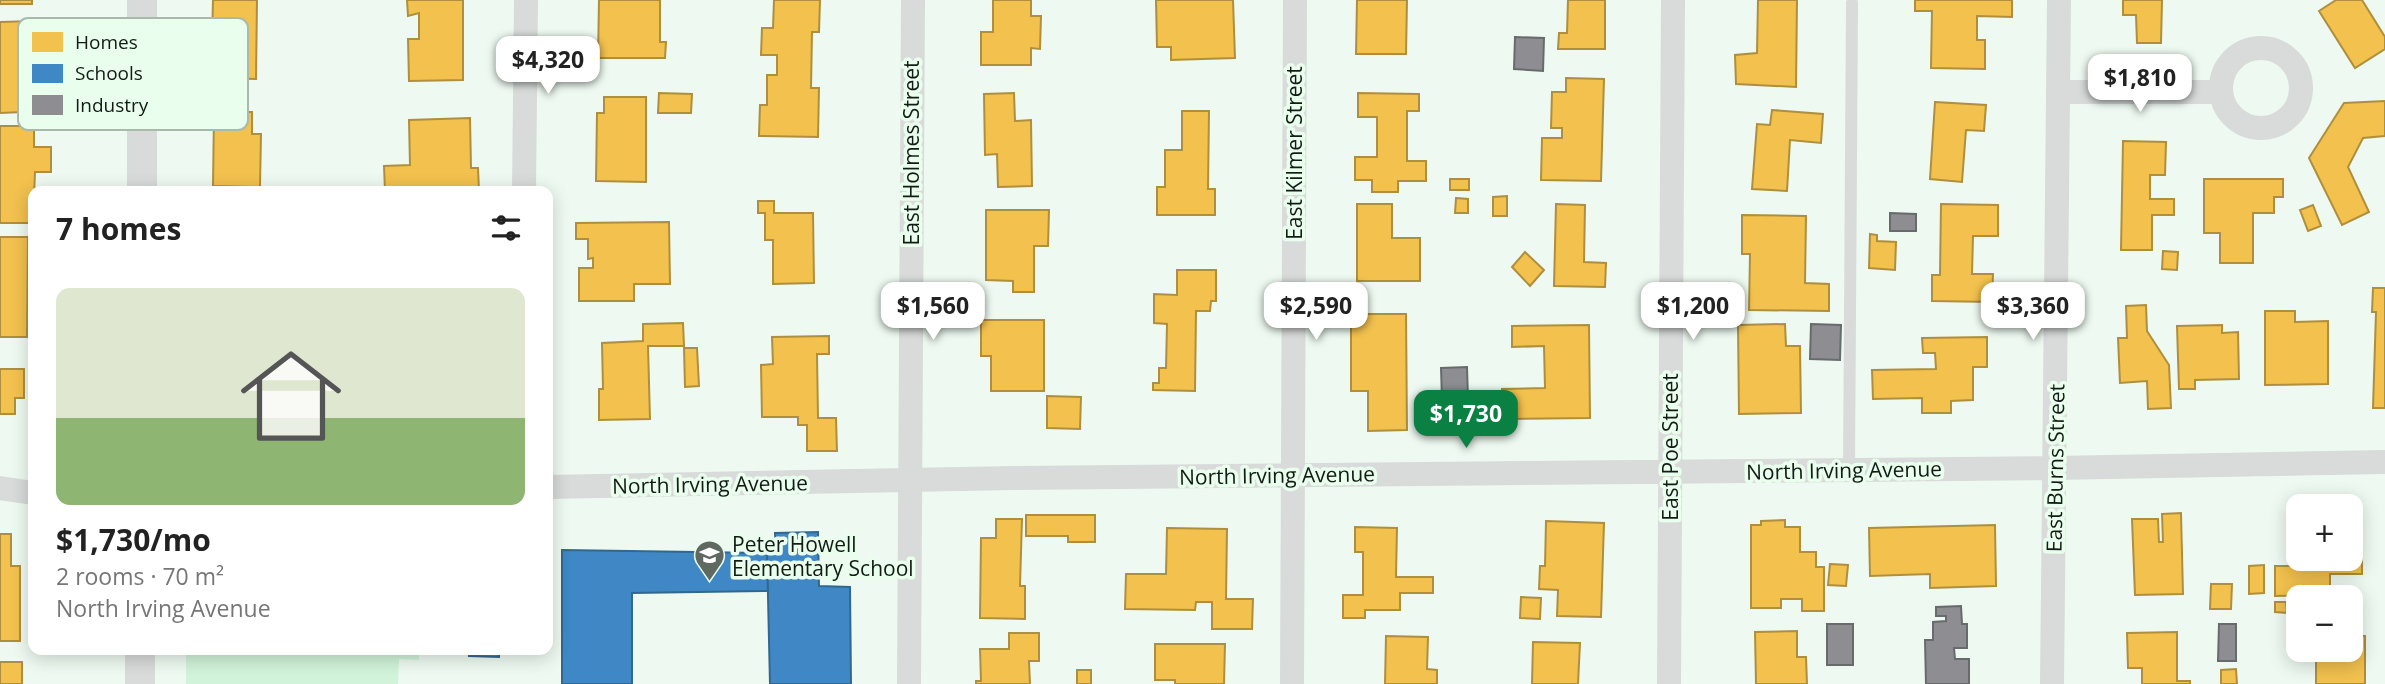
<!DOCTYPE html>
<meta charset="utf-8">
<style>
:root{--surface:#fff;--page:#f6f6f6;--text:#222;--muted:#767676;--accent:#0b8043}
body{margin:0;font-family:"Open Sans",sans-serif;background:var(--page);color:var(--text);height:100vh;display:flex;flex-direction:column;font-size:26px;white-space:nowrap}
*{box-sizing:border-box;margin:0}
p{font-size:23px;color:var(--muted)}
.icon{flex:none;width:38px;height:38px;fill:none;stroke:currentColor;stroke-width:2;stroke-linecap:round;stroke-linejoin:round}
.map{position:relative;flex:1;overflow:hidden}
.details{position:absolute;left:28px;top:186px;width:525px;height:469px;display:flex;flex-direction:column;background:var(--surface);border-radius:14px;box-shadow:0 4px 18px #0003}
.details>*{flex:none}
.controls{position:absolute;left:2286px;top:494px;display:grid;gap:14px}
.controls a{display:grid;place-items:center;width:77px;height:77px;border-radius:14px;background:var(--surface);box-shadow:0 4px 18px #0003;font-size:35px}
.price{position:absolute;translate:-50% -60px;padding:0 16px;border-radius:14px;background:#fff;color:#222;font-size:23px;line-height:46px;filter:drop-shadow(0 2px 4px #0008)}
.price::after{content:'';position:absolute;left:50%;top:42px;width:21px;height:16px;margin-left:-10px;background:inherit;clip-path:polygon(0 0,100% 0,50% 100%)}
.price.active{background:var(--accent);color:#fff}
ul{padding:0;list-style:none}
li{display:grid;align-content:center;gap:14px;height:371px;padding:0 28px}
li span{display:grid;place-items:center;height:217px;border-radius:14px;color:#555}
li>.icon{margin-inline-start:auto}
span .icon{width:126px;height:126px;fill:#fffc;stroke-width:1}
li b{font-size:30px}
h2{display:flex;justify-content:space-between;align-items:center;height:84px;padding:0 28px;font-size:30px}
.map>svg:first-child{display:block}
.green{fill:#d1f3d9}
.homes{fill:#f2c14e;stroke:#af8f3d;stroke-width:2}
.schools{fill:#3f88c5;stroke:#326790;stroke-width:2}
.industry{fill:#8d8d92;stroke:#686b6c;stroke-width:2}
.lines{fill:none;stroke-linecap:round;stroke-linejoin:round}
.service{stroke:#d8dbd9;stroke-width:12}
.minor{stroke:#d8dbd9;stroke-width:24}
.tertiary{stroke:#d8dbd9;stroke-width:30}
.labels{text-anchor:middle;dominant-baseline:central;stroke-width:7;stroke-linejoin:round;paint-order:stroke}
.street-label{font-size:21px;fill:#121b14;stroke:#eafeee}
.poi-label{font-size:21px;fill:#121b14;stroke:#eafeee;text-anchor:start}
.key{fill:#eafeee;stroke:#a9baad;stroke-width:2}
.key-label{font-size:19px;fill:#121b14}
</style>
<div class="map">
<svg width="2385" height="684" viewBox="0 0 2385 684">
<rect width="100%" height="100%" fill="#eefaf1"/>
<!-- green -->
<path class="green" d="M 186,649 L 419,649 L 419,660 L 399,659 L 398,684 L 186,684 Z"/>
<!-- homes -->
<path class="homes" d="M 0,0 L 32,0 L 32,4 L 0,4 Z
M 213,0 L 257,0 L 256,79 L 211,78 Z
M 407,0 L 463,0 L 463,80 L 409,81 L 408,39 L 419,39 L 419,13 L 408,16 Z
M 599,0 L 660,0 L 660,42 L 666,42 L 665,58 L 598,58 Z
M 774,0 L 820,0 L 819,32 L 812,32 L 811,88 L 819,88 L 818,137 L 759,136 L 760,105 L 767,105 L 767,75 L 777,75 L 777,55 L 761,55 L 762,28 L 773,28 Z
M 993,0 L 1031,0 L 1031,16 L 1041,16 L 1040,49 L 1031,48 L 1031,65 L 981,65 L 981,32 L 993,32 Z
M 1156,0 L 1233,0 L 1235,58 L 1171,60 L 1171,47 L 1157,47 Z
M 1357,0 L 1407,0 L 1406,54 L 1356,54 Z
M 1568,0 L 1605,0 L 1605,49 L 1558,49 L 1559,33 L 1567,33 Z
M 1758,0 L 1797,0 L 1796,87 L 1736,84 L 1735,55 L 1757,53 Z
M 1915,0 L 2012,0 L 2012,17 L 1977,16 L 1977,40 L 1985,40 L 1985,69 L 1931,68 L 1932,11 L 1915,11 Z
M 2123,0 L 2162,0 L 2161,43 L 2137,43 L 2136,15 L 2123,15 Z
M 2336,0 L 2362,0 L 2385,37 L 2385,49 L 2355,68 L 2319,11 Z
M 32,21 L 33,35 L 43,35 L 45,111 L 0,113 L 0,22 Z
M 1566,78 L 1604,79 L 1601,181 L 1541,180 L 1542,138 L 1562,138 L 1562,128 L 1551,128 L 1552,92 L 1566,92 Z
M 659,93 L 692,94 L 691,113 L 658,113 Z
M 1014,93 L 1015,121 L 1031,120 L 1032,186 L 998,187 L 997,154 L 985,155 L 984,94 Z
M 1358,93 L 1419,94 L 1419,111 L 1407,111 L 1407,161 L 1426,161 L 1426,181 L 1398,181 L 1398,192 L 1372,192 L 1372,180 L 1355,180 L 1355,157 L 1377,157 L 1377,117 L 1358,117 Z
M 604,97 L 646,97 L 646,182 L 596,181 L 597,113 L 604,113 Z
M 2385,101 L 2385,136 L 2363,138 L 2348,167 L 2369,212 L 2342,225 L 2309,158 L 2344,103 Z
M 1935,102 L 1986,105 L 1984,131 L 1966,130 L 1962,182 L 1930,179 Z
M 1772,110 L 1823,114 L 1821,143 L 1790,140 L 1787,191 L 1752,189 L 1757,124 L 1770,125 Z
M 1182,111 L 1209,111 L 1208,189 L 1215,189 L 1215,215 L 1157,215 L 1157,187 L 1165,187 L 1165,150 L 1182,150 Z
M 214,112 L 252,112 L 252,134 L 261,134 L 260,187 L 213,186 Z
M 470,118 L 471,168 L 478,168 L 479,191 L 385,191 L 384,166 L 410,165 L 409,120 Z
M 0,126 L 34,126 L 34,147 L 51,147 L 51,172 L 35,172 L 33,223 L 0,223 Z
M 2123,141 L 2166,142 L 2165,175 L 2150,175 L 2150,199 L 2174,199 L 2174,215 L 2152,215 L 2152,250 L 2121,250 Z
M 1450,179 L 1469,179 L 1469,190 L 1450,190 Z
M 2204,179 L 2283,179 L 2283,197 L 2274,197 L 2274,213 L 2253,213 L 2253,263 L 2220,263 L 2220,233 L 2204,233 Z
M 1507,196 L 1507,216 L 1493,216 L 1493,197 Z
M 1456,198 L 1468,199 L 1468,213 L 1455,213 Z
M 758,201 L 774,201 L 774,213 L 813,213 L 814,283 L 773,284 L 773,240 L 765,240 L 765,213 L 758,213 Z
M 1357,204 L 1392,204 L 1392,238 L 1420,238 L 1420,281 L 1357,281 Z
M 1556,204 L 1585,205 L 1584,262 L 1606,263 L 1605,287 L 1554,286 Z
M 1941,204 L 1998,205 L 1998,236 L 1973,236 L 1972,274 L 1993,274 L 1992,302 L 1932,301 L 1932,275 L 1940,275 Z
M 2313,205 L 2321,226 L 2308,231 L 2300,210 Z
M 986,210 L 1049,210 L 1048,246 L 1034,246 L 1034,292 L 1013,292 L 1013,281 L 986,280 Z
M 1742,215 L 1806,216 L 1805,283 L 1829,284 L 1829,311 L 1749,310 L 1750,254 L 1742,254 Z
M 669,222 L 670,284 L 634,284 L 634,301 L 579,301 L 579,268 L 593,268 L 593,258 L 588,259 L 588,239 L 576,239 L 576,223 Z
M 1870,234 L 1877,235 L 1877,241 L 1896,242 L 1895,270 L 1869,268 Z
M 0,237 L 28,237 L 27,337 L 0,337 Z
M 2163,251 L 2178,252 L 2177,270 L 2162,269 Z
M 1525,252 L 1544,270 L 1530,286 L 1512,267 Z
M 1177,270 L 1216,270 L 1216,301 L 1211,301 L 1210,311 L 1196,311 L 1195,391 L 1153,390 L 1153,383 L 1159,383 L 1159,368 L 1166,368 L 1167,324 L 1154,323 L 1154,294 L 1177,295 Z
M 2373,288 L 2385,288 L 2385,408 L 2373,408 L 2376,312 L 2372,312 Z
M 2146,305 L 2147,331 L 2169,365 L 2171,408 L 2148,409 L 2147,381 L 2120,383 L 2118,338 L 2127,338 L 2126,306 Z
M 2265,311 L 2295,311 L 2295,322 L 2328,321 L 2328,384 L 2265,385 Z
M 1351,314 L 1406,314 L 1407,430 L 1368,431 L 1368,391 L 1351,391 Z
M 981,320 L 1044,320 L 1044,391 L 991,391 L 991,356 L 981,356 Z
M 683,323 L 684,346 L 648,346 L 650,419 L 599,420 L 599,389 L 603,389 L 602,343 L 643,341 L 643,324 Z
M 1785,324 L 1786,346 L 1800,346 L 1801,413 L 1739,414 L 1738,325 Z
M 1589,325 L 1590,418 L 1503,419 L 1502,389 L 1545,388 L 1544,346 L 1512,347 L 1512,326 Z
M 2222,325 L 2222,333 L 2238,332 L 2239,379 L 2195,380 L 2195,389 L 2179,389 L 2177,326 Z
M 829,336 L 829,354 L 817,354 L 818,418 L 836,418 L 837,451 L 807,451 L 807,425 L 798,425 L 798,417 L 762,417 L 761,365 L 773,364 L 772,337 Z
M 1987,337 L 1987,367 L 1973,367 L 1973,400 L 1951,401 L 1951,413 L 1922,413 L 1922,398 L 1873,399 L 1872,370 L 1936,369 L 1935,353 L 1923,353 L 1922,338 Z
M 684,348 L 697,348 L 699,386 L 685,387 Z
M 0,369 L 24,369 L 24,398 L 15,398 L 15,414 L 0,414 Z
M 1047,396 L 1081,397 L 1080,429 L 1047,428 Z
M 2181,513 L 2183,594 L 2135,595 L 2132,519 L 2158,519 L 2159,542 L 2163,542 L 2162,514 Z
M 1026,515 L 1095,515 L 1095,542 L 1068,542 L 1068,536 L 1026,536 Z
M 996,519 L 1022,519 L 1020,586 L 1025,586 L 1025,619 L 980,618 L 981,538 L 996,538 Z
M 1785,520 L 1785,527 L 1800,527 L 1800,552 L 1816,552 L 1816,567 L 1824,567 L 1824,611 L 1802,611 L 1802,599 L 1781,599 L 1781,608 L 1751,608 L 1751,525 L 1761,525 L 1761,521 Z
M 2350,520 L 2362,520 L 2362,574 L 2330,574 L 2330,595 L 2275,596 L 2275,566 L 2306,566 L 2306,558 L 2350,558 Z
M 1546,521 L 1604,523 L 1601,617 L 1557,616 L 1558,590 L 1539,589 L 1540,566 L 1545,566 Z
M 1995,525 L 1996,586 L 1930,588 L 1930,574 L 1870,576 L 1869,528 Z
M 1355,527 L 1397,528 L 1396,577 L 1433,577 L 1433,593 L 1400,593 L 1400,610 L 1365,610 L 1365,618 L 1343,618 L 1343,595 L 1363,595 L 1363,552 L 1355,552 Z
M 1167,528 L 1227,529 L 1226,599 L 1253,599 L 1252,629 L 1212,629 L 1212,602 L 1196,602 L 1195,610 L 1125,609 L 1126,574 L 1166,574 Z
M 0,534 L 11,534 L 11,566 L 20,566 L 20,641 L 0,641 Z
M 1830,564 L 1848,565 L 1846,586 L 1828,585 Z
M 2264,565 L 2264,593 L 2249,594 L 2249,566 Z
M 2211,584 L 2232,584 L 2231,609 L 2210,609 Z
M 1521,597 L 1541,598 L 1540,619 L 1520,618 Z
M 2275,602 L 2286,602 L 2287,613 L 2275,612 Z
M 1797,631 L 1797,657 L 1806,657 L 1807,684 L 1756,684 L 1755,632 Z
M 2177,632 L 2177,681 L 2190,681 L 2190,684 L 2142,684 L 2142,668 L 2128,668 L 2127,633 Z
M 1009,633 L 1039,633 L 1039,661 L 1029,661 L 1030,684 L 976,684 L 976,681 L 981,681 L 980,649 L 1009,649 Z
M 1386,636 L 1428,637 L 1427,669 L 1437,670 L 1437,684 L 1385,684 Z
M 2350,636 L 2365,636 L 2365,684 L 2316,684 L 2316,651 L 2350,649 Z
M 1533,642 L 1580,643 L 1578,684 L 1532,684 Z
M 1155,644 L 1225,644 L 1224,684 L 1175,684 L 1175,680 L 1155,680 Z
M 0,662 L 22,662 L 22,684 L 0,684 Z
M 2236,669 L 2237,684 L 2221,684 L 2221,670 Z
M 1077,670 L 1091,670 L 1091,684 L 1077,684 Z"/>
<!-- schools -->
<path class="schools" d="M 818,532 L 819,586 L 850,587 L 851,684 L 770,684 L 767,553 L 776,553 L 775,533 Z
M 562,550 L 767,553 L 768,591 L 632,593 L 632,684 L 562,684 Z
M 470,649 L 499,649 L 499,657 L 469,656 Z"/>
<!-- industry -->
<path class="industry" d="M 1515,37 L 1544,38 L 1543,71 L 1514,69 Z
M 1890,213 L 1916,214 L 1916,231 L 1890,231 Z
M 1811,324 L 1841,325 L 1840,360 L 1810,359 Z
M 1467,367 L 1468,399 L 1442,400 L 1441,368 Z
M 1961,606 L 1962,624 L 1967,624 L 1967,648 L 1954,648 L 1955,659 L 1969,659 L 1969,684 L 1926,684 L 1925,640 L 1933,640 L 1933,622 L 1946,621 L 1946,616 L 1936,616 L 1936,607 Z
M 1827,624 L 1853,624 L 1853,665 L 1827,665 Z
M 2219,624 L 2236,624 L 2236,661 L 2218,661 Z"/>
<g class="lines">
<!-- service -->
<path class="service" d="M 1849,469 L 1852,3"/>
<!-- minor -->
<path class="minor" d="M2221 88a40 40 0 1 1 80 0a40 40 0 1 1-80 0Z
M 2059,92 L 2220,92
M 524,191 L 526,0
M 548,487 L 1013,478 L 2055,468 L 2385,462
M 0,488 L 33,493
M 909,684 L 913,0
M 1292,684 L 1295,0
M 1669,684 L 1673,0
M 2052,684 L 2059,0"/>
<!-- tertiary -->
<path class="tertiary" d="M 142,191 L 142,0
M 140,684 L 140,649"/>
</g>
<!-- icons -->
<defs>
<symbol id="school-pin" viewBox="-11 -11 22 30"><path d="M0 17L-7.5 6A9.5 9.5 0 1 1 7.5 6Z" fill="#5f6961" stroke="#eafeee"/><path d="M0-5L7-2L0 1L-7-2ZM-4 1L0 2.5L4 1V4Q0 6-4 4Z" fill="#fff"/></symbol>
</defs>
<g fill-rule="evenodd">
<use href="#school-pin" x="692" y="538" width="35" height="47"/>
</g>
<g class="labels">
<!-- street labels -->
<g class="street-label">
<text transform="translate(911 153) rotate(-90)">East Holmes Street</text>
<text transform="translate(1294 153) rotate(-90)">East Kilmer Street</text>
<text transform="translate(1670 447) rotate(-90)">East Poe Street</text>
<text transform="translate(2055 468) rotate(-89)">East Burns Street</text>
<text transform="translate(1844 470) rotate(-1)">North Irving Avenue</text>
<text transform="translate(1277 475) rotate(-1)">North Irving Avenue</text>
<text transform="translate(710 484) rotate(-1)">North Irving Avenue</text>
</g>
<!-- poi labels -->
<g class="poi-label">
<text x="732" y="544">Peter Howell<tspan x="732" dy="24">Elementary School</tspan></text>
</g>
</g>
<!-- legend -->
<rect x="18" y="18" width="230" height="112" rx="10" class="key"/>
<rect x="32" y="32" width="31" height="20" fill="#f2c14e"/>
<rect x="32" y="64" width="31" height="19" fill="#3f88c5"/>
<rect x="32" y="95" width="31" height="20" fill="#8d8d92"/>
<g class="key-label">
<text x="75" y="49">Homes</text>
<text x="75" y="80">Schools</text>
<text x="75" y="112">Industry</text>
</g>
</svg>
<div class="controls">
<a>+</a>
<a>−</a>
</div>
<b class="price" style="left:548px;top:96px">$4,320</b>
<b class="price" style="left:2140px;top:114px">$1,810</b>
<b class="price" style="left:933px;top:342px">$1,560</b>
<b class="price" style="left:1316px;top:342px">$2,590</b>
<b class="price" style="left:1693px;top:342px">$1,200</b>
<b class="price" style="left:2033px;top:342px">$3,360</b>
<b class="price active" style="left:1466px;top:450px">$1,730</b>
<section class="details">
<h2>7 homes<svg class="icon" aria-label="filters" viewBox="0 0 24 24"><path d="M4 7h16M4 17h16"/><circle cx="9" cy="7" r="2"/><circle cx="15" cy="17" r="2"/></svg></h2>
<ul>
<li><span style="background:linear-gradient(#dfe7d0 60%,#8fb573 0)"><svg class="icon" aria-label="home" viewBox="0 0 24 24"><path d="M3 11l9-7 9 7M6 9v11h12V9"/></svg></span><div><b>$1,730/mo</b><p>2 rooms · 70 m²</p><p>North Irving Avenue</p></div></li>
</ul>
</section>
</div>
